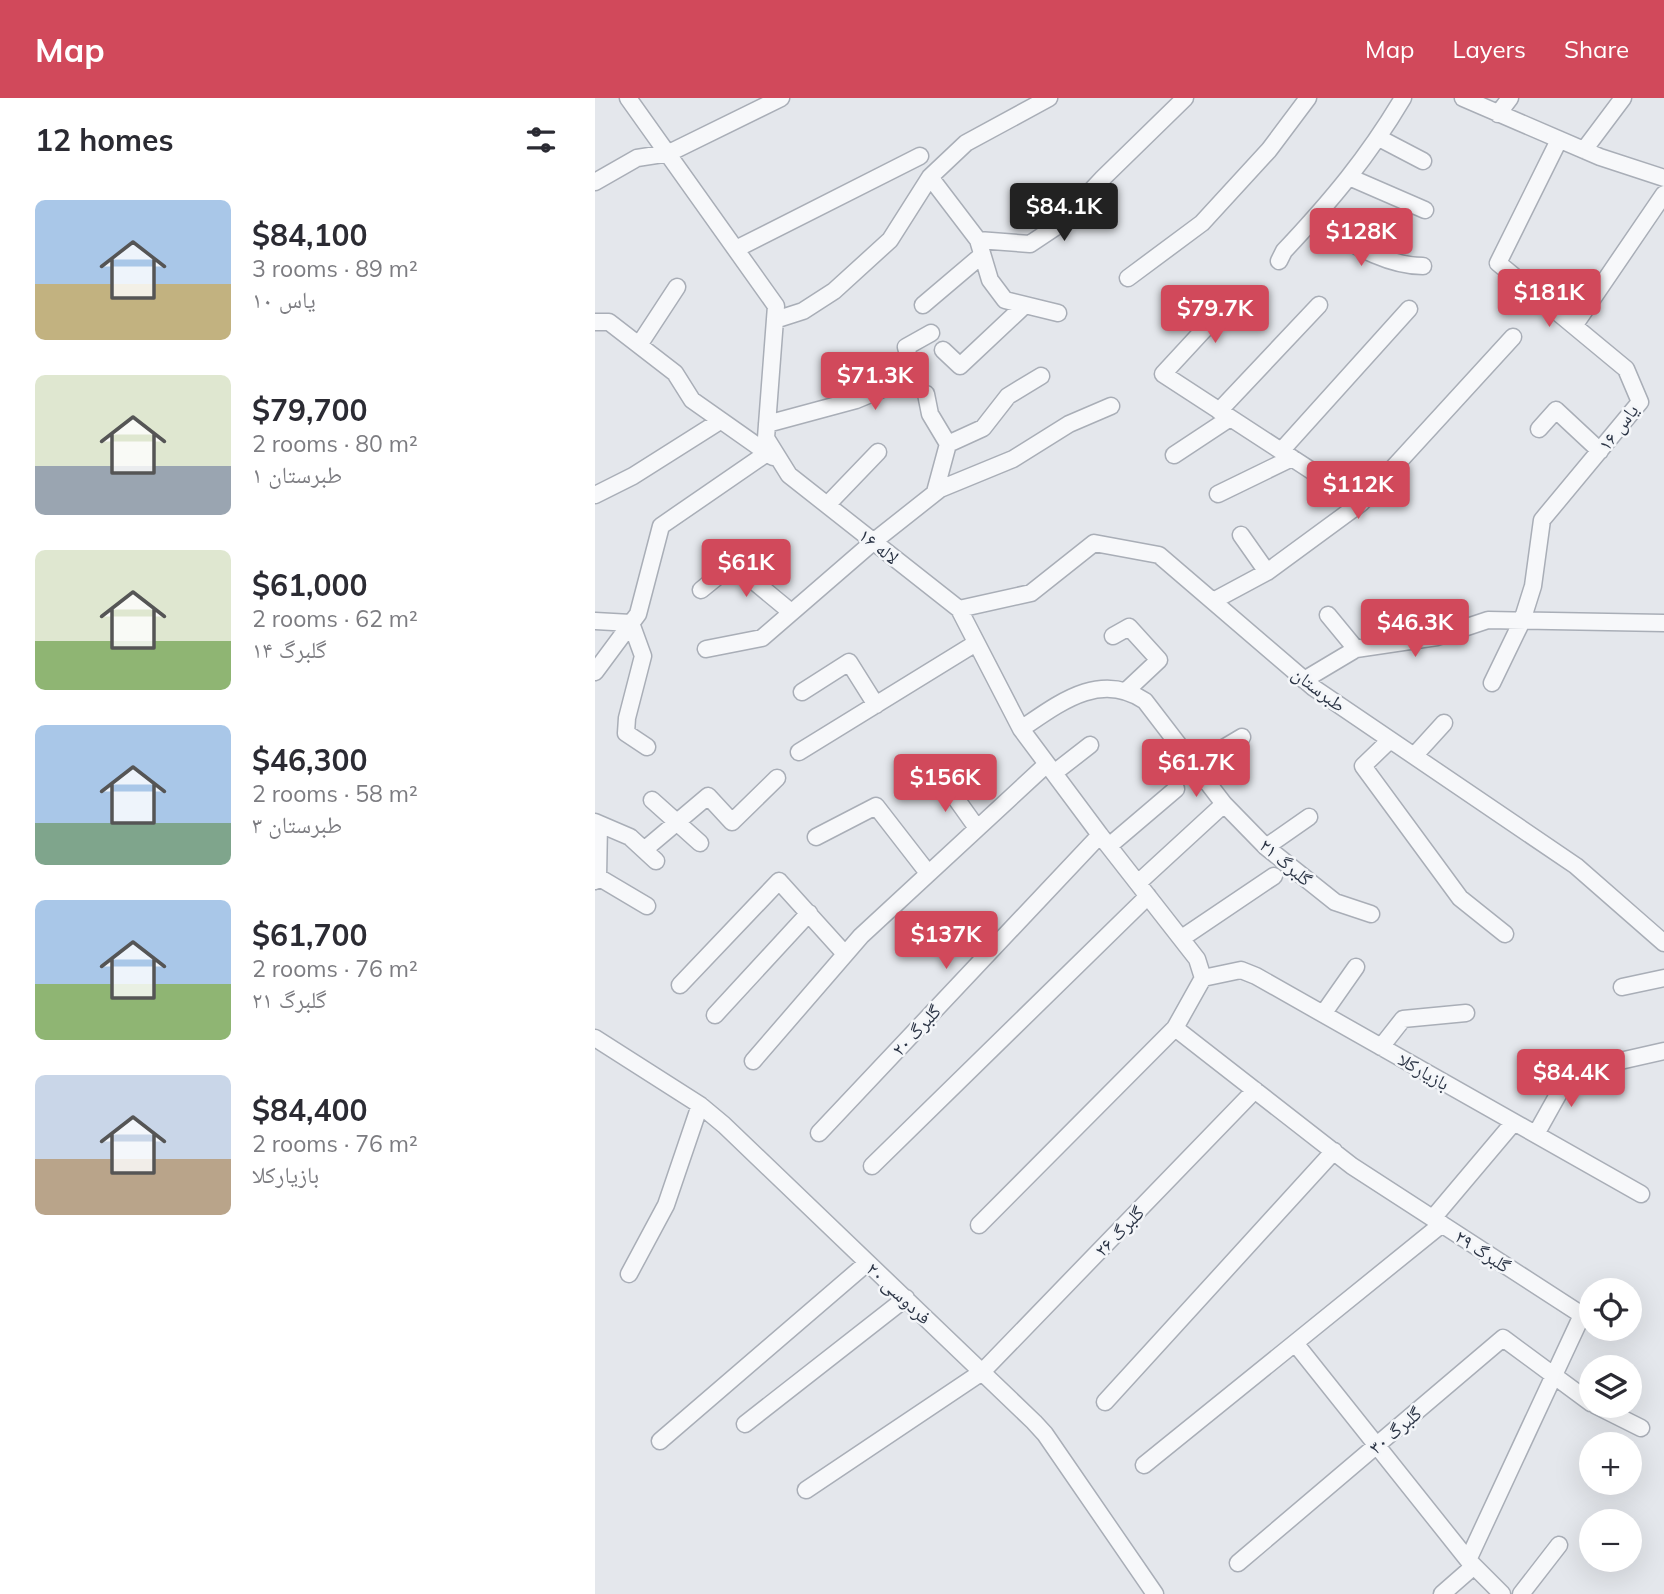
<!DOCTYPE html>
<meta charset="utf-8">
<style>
:root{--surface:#fff;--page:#f2f2f3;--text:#2b2b33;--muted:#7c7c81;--accent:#d1495b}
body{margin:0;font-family:Mulish,"Noto Naskh Arabic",sans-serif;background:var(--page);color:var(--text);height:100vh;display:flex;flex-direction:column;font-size:26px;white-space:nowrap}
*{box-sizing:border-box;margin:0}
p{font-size:23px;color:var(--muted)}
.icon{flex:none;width:38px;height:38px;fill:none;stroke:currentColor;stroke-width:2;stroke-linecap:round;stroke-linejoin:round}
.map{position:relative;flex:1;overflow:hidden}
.side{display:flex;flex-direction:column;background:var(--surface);width:595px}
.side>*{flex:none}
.buttons{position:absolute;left:984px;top:1180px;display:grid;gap:14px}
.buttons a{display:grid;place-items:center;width:63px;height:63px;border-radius:50%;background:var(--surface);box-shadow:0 7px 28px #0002;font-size:35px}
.price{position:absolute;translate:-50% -60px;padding:0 16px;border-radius:7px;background:var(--accent);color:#fff;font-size:23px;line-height:46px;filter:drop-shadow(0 2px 4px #0008)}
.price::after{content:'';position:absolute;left:50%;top:42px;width:21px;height:16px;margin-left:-10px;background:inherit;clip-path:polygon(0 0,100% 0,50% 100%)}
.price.active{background:#222;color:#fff}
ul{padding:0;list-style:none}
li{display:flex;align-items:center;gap:21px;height:175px;padding:0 35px}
li span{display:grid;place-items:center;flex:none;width:196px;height:140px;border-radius:10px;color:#555}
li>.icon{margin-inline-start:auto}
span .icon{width:84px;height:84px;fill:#fffc;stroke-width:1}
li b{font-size:30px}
h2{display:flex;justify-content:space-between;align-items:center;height:84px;padding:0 35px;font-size:30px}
header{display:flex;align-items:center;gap:42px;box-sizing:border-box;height:98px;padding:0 35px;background:var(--accent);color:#fff}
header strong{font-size:33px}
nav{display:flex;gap:38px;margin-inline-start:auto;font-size:24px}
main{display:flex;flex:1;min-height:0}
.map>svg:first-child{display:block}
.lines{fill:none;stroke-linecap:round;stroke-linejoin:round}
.minor-casing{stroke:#a9aeb7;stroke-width:19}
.minor{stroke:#f7f8fa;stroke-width:16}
.labels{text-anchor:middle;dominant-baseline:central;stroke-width:5;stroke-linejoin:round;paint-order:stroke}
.street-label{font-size:19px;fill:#2b3445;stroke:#f4f6f9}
</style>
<header>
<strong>Map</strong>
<nav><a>Map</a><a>Layers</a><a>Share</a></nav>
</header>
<main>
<section class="side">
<h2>12 homes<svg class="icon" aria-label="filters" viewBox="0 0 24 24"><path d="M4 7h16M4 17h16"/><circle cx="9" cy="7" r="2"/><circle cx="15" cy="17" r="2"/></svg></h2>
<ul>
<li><span style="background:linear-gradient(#a9c7e8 60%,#c2b280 0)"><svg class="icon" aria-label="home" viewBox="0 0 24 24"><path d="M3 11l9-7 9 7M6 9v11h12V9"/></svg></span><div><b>$84,100</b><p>3 rooms · 89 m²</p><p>یاس ۱۰</p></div></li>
<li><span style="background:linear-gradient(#dfe7d0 65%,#9aa5b1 0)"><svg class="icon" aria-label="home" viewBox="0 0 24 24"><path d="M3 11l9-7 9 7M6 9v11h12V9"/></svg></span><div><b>$79,700</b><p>2 rooms · 80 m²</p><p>طبرستان ۱</p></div></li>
<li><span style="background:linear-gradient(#dfe7d0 65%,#8fb573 0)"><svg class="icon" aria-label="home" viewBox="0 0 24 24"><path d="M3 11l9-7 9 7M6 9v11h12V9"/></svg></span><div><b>$61,000</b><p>2 rooms · 62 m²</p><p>گلبرگ ۱۴</p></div></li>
<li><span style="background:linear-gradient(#a9c7e8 70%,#7fa58c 0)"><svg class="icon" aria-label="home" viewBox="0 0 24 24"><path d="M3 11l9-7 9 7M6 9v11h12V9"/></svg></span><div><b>$46,300</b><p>2 rooms · 58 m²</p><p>طبرستان ۳</p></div></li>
<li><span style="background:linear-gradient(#a9c7e8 60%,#8fb573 0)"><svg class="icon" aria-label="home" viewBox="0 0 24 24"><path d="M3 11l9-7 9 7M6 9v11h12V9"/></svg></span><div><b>$61,700</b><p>2 rooms · 76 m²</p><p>گلبرگ ۲۱</p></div></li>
<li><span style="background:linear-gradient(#c9d6e8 60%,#b9a48a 0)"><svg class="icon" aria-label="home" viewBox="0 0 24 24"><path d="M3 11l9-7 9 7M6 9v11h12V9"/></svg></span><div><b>$84,400</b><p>2 rooms · 76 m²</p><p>بازیارکلا</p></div></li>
</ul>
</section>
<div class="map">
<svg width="1069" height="1496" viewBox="0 0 1069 1496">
<rect width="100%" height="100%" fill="#e4e7ec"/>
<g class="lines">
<defs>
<path id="minor" d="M 33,0 L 181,208 L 171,340 L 194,377 L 364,511 L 426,631 L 505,737 L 602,861 L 608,880 L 580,930 L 757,1068 L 987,1217 L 873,1462 L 907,1496
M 868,0 L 1005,59 L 1069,80
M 903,16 L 915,0
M 784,40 L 828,63
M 989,52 L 1028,0
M 335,79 L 383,142 L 435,146 L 465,126 L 508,80 L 590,0
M 754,79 L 830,112
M 0,84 L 42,60 L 74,55 L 186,0
M 717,123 C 751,142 789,168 828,168
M 383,142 L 395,182 L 410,202 L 463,215
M 141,151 L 325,58
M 684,163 L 689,153 C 736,103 773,59 808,0
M 533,180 L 607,125 L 674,52 L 713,0
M 662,204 L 617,223 L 568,276 L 766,405 L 918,239
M 328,207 L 387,157
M 180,222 L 208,213 L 239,193 L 295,142 L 335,79 L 371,45 L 454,0
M 0,224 L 14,224 L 80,275 L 97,302 L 178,359
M 979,228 L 1069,96
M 44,247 L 82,189
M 348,252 L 365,268 L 430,207
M 331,296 L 335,316 L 353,346 L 340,394
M 624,313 L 724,207
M 172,326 L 261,302 L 319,278 L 311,249 L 336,235
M 944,331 L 961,312 L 1005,353
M 353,346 L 388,330 L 413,298 L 446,278
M 686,353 L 814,211
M 579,357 L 635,320
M 623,396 L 697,360
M 0,397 L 38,378 L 125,323
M 232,407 L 283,354
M 646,437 L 672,474
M 106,492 L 138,466 L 196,514
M 618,503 L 672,474 L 766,405
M 364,511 L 436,495 L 499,445 L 564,457 L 719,590 L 981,768 L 1069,845
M 733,517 L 761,551
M 0,523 L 36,525 L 48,558 L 32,620 L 31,635 L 52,649
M 518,538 L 534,529 L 564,562 L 531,593
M 111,551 L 167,540 L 278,444 L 345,391 L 418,361 L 474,326 L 516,308
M 0,574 L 43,516 L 66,428 L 172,355
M 709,582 L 761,551 L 842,539 L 893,522 L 1069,525
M 897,585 L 927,523 L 938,488 L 947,422 L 1045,304 L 1031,271 L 903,165 L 964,42
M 207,594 L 254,564 L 281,607
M 426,631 C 463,606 505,572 550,603 L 629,706 L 671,749 L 740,804 L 776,816
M 795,642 L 768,668 L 865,800 L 910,836
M 204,654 L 381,545
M 819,658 L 849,625
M 600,667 L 647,639
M 459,675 L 495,647
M 347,681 L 382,730
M 57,702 L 105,745
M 0,724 L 35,739 L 61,763
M 221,739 L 281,708 L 333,775
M 514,748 L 581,691
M 671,749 L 714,719
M 49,752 L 113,698 L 137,724 L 182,680
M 3,779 L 52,808
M 0,783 L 3,779 L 4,726
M 543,785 L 629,706
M 587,840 L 679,778
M 608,880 L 646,872 L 661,878 L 1046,1096
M 85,887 L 184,783 L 250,856
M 1027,889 L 1069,880
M 728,916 L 761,869
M 120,917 L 214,815
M 0,940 L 105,1007 L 129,1027 L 439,1324 L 450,1336 L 560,1496
M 786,949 L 808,921 L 871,915
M 158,963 L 266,838 L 452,666
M 1025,963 L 1069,953
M 224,1035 L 505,737
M 941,1036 L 979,968
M 277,1068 L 553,798
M 838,1120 L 919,1024
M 384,1127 L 580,930
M 34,1176 L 71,1107 L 105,1007
M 700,1245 L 873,1462
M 510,1304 L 739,1053
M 1000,1307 L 1046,1330
M 150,1326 L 311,1200
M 65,1343 L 272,1165
M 549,1367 L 847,1126
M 211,1392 L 387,1274 L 660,992
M 643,1465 L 908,1240 L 996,1305
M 847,1496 L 879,1468
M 926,1496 L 964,1447"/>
</defs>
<!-- minor casing -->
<use href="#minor" class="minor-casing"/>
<!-- minor -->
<use href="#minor" class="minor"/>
</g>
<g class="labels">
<!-- street labels -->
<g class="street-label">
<text transform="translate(1023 329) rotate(-53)">یاس ۱۶</text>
<text transform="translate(284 448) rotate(38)">لاله ۱۶</text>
<text transform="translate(724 591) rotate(37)">طبرستان</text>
<text transform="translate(691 764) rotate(40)">گلبرگ ۲۱</text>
<text transform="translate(321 932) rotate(-47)">گلبرگ ۲۰</text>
<text transform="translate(829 973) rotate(30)">بازیارکلا</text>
<text transform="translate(524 1133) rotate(-46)">گلبرگ ۲۶</text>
<text transform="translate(888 1153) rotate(33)">گلبرگ ۲۹</text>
<text transform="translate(304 1195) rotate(43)">فردوسی ۲۰</text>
<text transform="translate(800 1332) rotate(-40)">گلبرگ ۳۰</text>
</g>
</g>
</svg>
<div class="buttons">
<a><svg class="icon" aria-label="locate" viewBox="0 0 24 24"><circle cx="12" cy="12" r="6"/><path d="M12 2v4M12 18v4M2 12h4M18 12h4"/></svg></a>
<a><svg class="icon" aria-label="layers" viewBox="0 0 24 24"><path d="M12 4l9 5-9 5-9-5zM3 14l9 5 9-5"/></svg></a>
<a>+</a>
<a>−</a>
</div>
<b class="price active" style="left:469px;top:145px">$84.1K</b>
<b class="price" style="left:766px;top:170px">$128K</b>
<b class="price" style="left:954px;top:231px">$181K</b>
<b class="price" style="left:620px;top:247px">$79.7K</b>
<b class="price" style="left:280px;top:314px">$71.3K</b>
<b class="price" style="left:763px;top:423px">$112K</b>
<b class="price" style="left:151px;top:501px">$61K</b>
<b class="price" style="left:820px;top:561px">$46.3K</b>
<b class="price" style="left:601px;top:701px">$61.7K</b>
<b class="price" style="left:350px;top:716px">$156K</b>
<b class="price" style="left:351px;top:873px">$137K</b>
<b class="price" style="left:976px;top:1011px">$84.4K</b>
</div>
</main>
